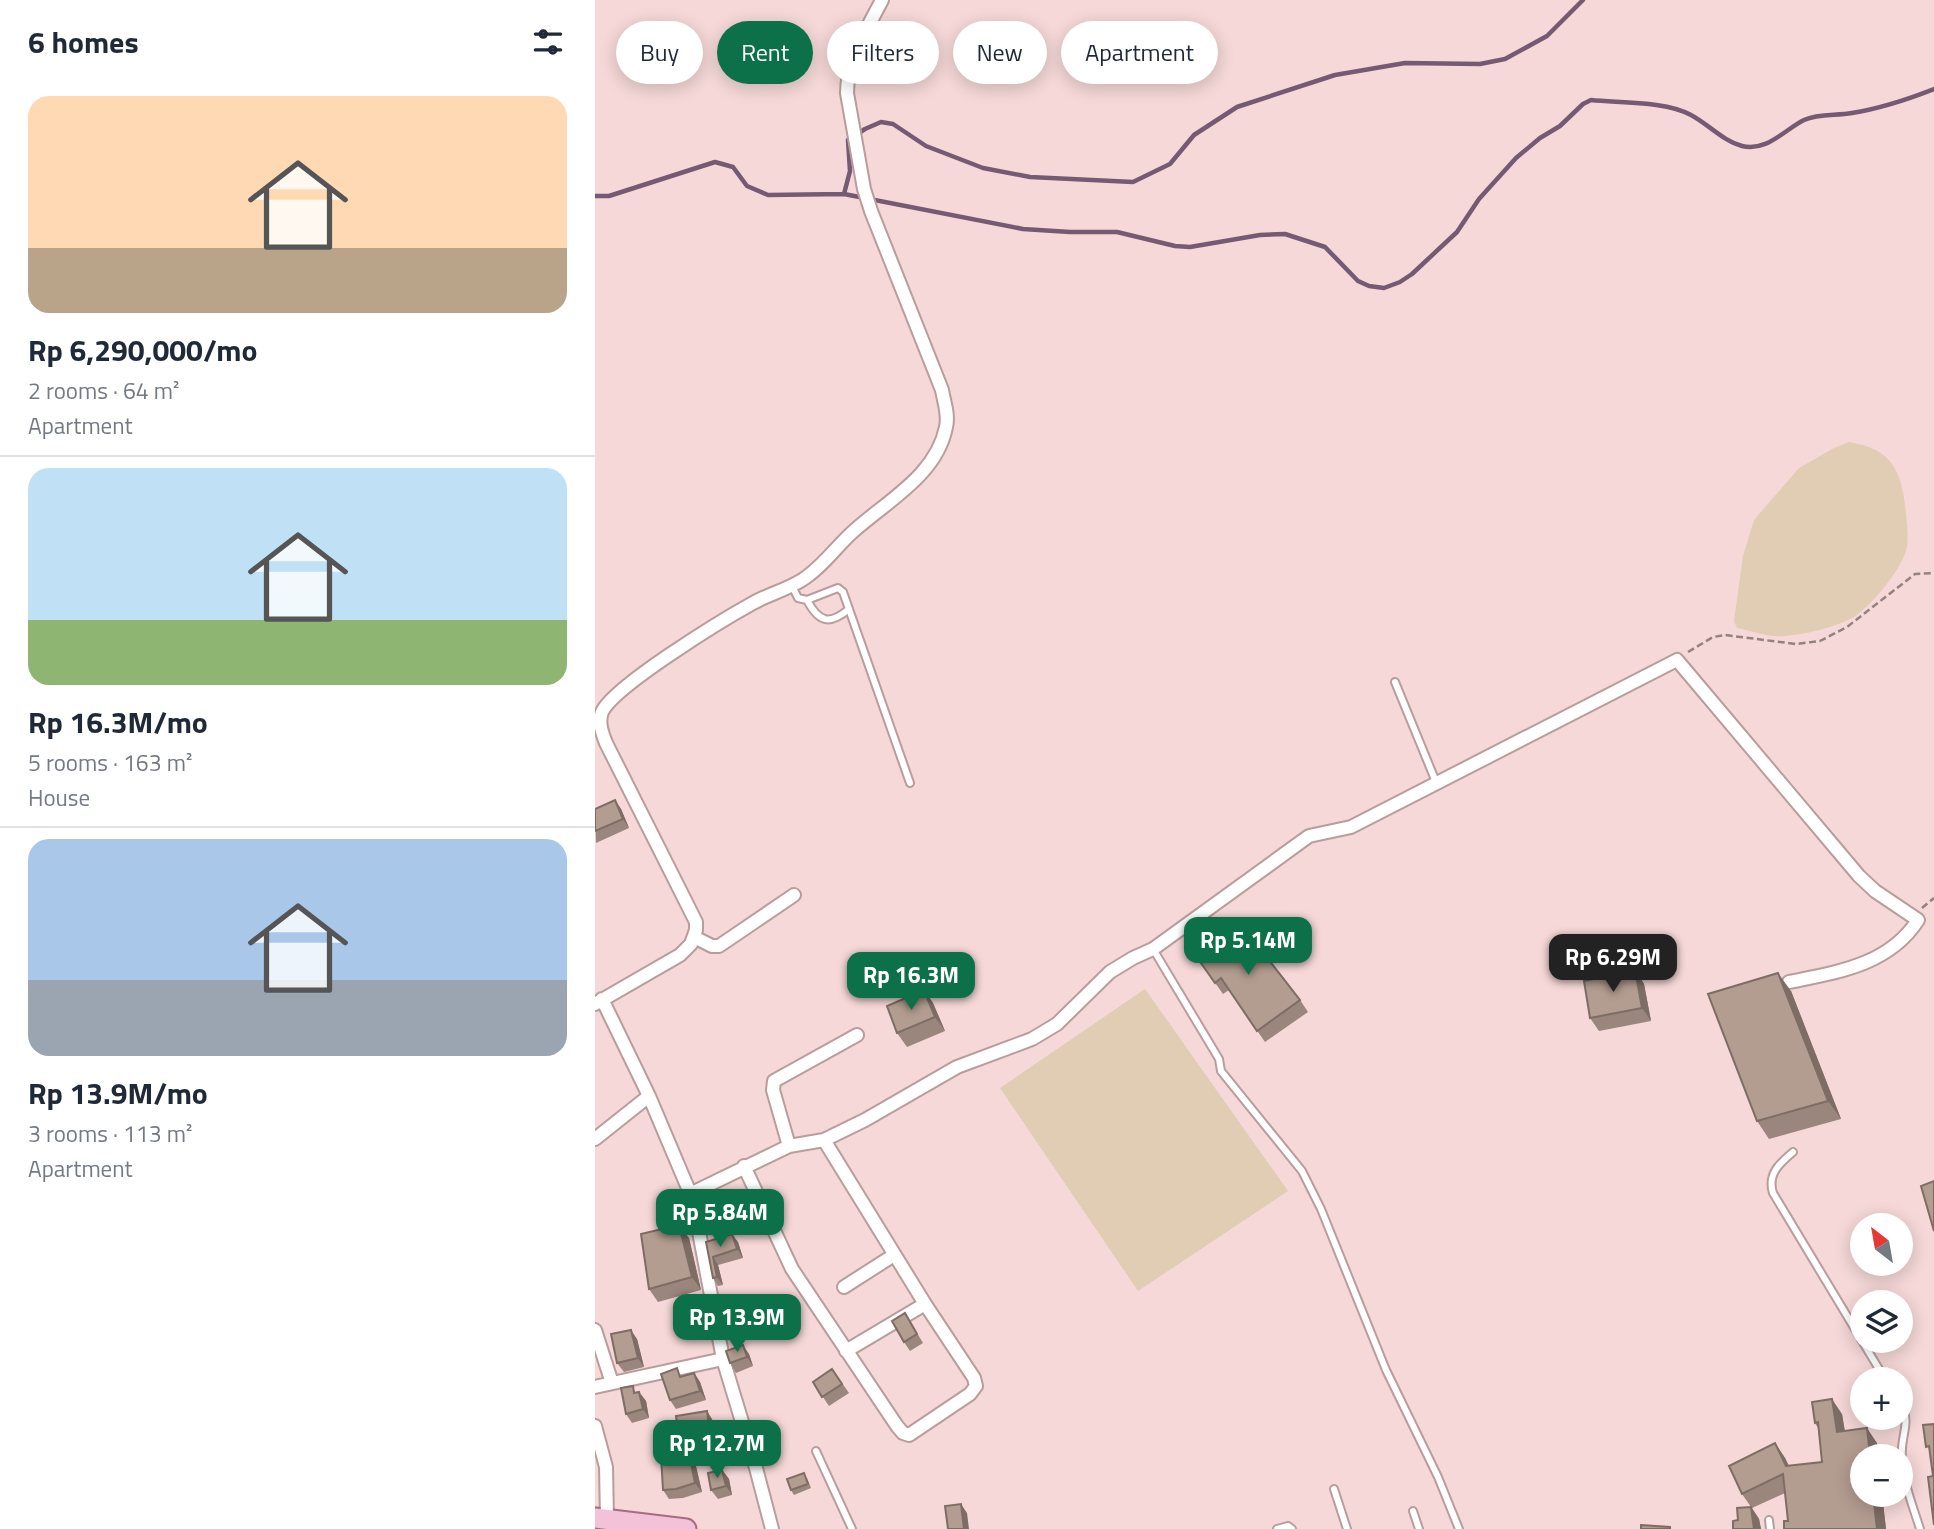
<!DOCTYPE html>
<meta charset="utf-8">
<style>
:root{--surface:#fff;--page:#f6f6f7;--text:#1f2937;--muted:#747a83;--line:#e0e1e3;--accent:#0c7148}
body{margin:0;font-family:"Titillium Web",sans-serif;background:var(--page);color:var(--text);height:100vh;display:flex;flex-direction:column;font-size:26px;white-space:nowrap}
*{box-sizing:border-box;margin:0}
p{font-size:23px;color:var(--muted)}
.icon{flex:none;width:38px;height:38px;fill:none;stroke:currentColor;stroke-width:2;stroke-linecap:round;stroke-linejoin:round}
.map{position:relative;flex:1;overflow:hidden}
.side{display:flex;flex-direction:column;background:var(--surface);width:595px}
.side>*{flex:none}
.top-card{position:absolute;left:21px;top:21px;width:665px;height:63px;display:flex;gap:14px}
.needle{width:46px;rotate:329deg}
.controls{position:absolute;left:1255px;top:1213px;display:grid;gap:14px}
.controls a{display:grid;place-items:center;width:63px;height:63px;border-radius:50%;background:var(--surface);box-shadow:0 4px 18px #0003;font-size:35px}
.price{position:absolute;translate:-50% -60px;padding:0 16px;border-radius:14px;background:var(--accent);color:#fff;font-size:23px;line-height:46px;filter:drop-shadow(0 2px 4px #0008)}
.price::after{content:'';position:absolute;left:50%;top:42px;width:21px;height:16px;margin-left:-10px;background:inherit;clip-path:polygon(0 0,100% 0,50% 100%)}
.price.current{background:#222;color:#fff}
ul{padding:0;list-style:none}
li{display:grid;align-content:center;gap:14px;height:371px;padding:0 28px}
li+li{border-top:2px solid var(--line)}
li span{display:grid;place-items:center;height:217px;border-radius:21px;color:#555}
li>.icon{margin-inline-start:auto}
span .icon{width:126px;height:126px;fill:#fffc;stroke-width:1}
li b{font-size:30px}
h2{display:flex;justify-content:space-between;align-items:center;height:84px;padding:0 28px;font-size:30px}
.chip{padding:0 24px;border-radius:32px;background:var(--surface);box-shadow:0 4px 18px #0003;font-size:24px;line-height:63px}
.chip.current{background:var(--accent);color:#fff}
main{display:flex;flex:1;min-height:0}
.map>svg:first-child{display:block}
.green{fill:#e1cdb3}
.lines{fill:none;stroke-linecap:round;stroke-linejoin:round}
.stream{stroke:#765a74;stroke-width:4.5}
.lane-casing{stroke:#b99d9d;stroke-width:10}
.street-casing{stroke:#b99d9d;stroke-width:16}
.primary-casing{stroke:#a66c84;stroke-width:23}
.path{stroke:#958180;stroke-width:2.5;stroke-dasharray:7 3.5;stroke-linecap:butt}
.lane{stroke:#fff;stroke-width:6}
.street{stroke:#fff;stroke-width:12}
.primary{stroke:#f4c2d8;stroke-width:19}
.wall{fill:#9a867c}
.shaded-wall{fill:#7d6d65}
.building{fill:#b39c90;stroke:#7d6d65;stroke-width:2}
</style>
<main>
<section class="side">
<h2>6 homes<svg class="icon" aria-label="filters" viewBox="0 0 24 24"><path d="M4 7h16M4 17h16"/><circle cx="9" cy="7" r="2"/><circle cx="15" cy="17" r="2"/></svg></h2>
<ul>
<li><span style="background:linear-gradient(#ffd9b3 70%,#b9a48a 0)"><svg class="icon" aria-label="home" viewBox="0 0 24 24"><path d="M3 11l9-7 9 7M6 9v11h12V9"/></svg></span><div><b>Rp 6,290,000/mo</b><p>2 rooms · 64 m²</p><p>Apartment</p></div></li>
<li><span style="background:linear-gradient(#bfe0f5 70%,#8fb573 0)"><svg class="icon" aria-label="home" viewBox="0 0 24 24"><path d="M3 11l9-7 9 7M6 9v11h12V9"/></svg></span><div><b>Rp 16.3M/mo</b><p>5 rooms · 163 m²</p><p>House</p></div></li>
<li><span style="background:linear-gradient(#a9c7e8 65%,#9aa5b1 0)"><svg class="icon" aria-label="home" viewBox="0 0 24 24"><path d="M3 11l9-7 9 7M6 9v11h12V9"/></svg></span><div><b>Rp 13.9M/mo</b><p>3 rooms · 113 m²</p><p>Apartment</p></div></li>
</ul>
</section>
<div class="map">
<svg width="1339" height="1529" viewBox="0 0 1339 1529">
<rect width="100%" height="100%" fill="#f5d8d7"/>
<!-- green -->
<path class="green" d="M 1254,442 C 1299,449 1307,473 1311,514 C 1312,525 1314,541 1311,551 C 1304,572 1276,607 1257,618 C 1238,628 1212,634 1190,636 C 1175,638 1157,631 1142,628 L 1139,621 L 1148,556 L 1159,520 L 1204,468 L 1239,448 Z
M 550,989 L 693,1191 L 543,1291 L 405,1088 Z"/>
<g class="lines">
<!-- stream -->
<path class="stream" d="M 249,194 L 255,171 L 253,140 L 270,129 L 286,122 L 298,124 L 331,146 L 388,168 L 435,177 L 538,182 L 575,164 L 599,135 L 642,107 L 740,75 L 810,63 L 885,64 L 910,59 L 952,36 L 988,0
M 0,196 L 14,196 L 120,162 L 138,167 L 152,186 L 173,195 L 249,194 L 428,229 L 475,232 L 522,232 L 580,246 L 595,247 L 665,235 L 690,234 L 730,247 L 763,281 L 774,286 L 789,288 L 805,282 L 817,274 L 862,232 L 884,199 L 921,158 L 945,138 L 965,126 L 988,104 L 996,100 C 1025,103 1071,101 1096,115 C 1113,124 1128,141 1147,146 C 1172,152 1189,130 1209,120 C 1224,113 1241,116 1257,113 C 1287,108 1311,100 1339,89"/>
<defs>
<path id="lane" d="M 197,586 L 203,598 L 212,600 L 243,588 L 248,592 L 315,783
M 212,600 C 224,623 235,625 254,609
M 800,682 L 841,782
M 558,949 L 624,1059 L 626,1071 L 707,1171 L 726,1209 L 791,1370 L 843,1477 L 864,1529
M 1198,1152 C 1185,1163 1172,1174 1178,1193 L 1290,1379
M 1306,1405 C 1315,1420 1308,1432 1307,1448 C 1305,1475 1317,1503 1325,1529
M 221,1451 L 257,1529
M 739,1489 L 752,1529
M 818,1511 L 824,1529
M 1174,1520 L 1175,1529
M 682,1529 L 693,1526 L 697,1529"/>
<path id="street" d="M 99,937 L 117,946 L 124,946 L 199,895
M 0,1004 L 85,955 L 96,944 L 101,930 L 101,922 L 11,743 C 7,733 3,722 7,712 C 19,686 129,619 158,603 C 174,594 191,590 207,580 C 228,567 242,545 261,529 C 294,500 342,474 351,427 C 354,415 349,402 347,390 L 276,211 L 269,189 L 252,93 C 252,60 272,29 287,0
M 54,1096 L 98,1200 L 128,1359 L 161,1468 L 177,1529
M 0,1139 L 54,1096 L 7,999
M 194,1146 L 178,1090 L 179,1081 L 262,1035
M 149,1166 L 197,1269 L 302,1426 L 308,1433 L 314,1435 L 375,1394 L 381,1386 L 379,1378 L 330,1304 L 229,1140
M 95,1194 L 194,1146 L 229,1140 L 270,1120 L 362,1067 L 437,1039 L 462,1024 L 515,972 L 538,958 L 558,949 L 714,836 L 756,827 L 1082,660 L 1264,876 L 1280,891 L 1323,920 C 1294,965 1243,972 1194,982
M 249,1287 L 299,1255
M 0,1330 L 17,1383
M 251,1351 L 330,1304
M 0,1387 L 128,1359
M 0,1426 L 11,1467 L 12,1519"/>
<path id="primary" d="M 0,1518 L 91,1529"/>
</defs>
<!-- lane casing -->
<use href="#lane" class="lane-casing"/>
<!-- street casing -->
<use href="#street" class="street-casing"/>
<!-- primary casing -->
<use href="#primary" class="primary-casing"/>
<!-- path -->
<path class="path" d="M 1093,652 L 1118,637 L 1130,635 L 1201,644 L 1225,641 L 1252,627 L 1320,574 L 1339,573
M 1327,908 L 1339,898"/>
<!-- lane -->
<use href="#lane" class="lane"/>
<!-- street -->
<use href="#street" class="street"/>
<!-- primary -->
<use href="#primary" class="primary"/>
</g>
<!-- wall -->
<path class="wall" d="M 20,800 L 26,809 L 34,828 L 1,843 L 0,809 Z
M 601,956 L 705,1000 L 713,1012 L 670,1042 L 634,990 L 628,994 Z
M 1040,970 L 1049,984 L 1056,1021 L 1004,1031 L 995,1018 Z
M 329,990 L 338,1003 L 350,1031 L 312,1047 L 302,1033 Z
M 1196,991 L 1246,1119 L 1174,1139 L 1162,1121 Z
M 94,1238 L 106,1290 L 63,1302 L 54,1289 Z
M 111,1242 L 143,1242 L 148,1258 L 123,1265 L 128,1285 L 123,1286 L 118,1278 Z
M 310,1313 L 328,1343 L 315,1351 L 309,1342 Z
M 42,1339 L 49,1367 L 29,1372 L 22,1363 Z
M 154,1354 L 158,1366 L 141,1373 L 135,1363 Z
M 237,1369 L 254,1393 L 234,1406 L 218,1382 Z
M 99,1373 L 105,1382 L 111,1400 L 81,1409 L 75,1400 Z
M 44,1392 L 51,1401 L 54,1418 L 37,1423 L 31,1414 L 42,1393 Z
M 112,1411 L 118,1421 L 121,1437 L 90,1441 L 83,1432 Z
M 1247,1414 L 1250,1431 L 1282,1443 L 1283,1456 L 1267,1456 L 1267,1494 L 1287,1494 L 1291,1529 L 1193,1521 L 1190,1493 L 1157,1508 L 1164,1519 L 1166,1529 L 1138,1529 L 1143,1520 L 1156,1507 L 1147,1494 L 1180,1443 L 1190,1458 L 1194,1466 L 1227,1462 L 1223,1428 L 1220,1423 Z
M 94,1453 L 100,1462 L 107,1492 L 88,1498 L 74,1499 L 68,1490 Z
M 127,1470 L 134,1479 L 137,1495 L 123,1499 L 116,1490 Z
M 212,1478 L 216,1488 L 199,1495 L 196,1490 Z"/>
<!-- shaded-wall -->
<path class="shaded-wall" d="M 20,800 L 26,809 L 34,828 L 28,819 Z
M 1040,970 L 1049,984 L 1056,1021 L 1047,1008 Z
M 1183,973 L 1196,991 L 1246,1119 L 1233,1101 Z
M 329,990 L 338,1003 L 350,1031 L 340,1017 Z
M 84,1225 L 94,1238 L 106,1290 L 97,1277 Z
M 137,1234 L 143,1242 L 148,1258 L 142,1249 Z
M 118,1257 L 123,1265 L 128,1285 L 122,1277 Z
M 36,1330 L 42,1339 L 49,1367 L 43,1358 Z
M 148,1345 L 154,1354 L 158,1366 L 152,1357 Z
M 99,1373 L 105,1382 L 111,1400 L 105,1391 Z
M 44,1392 L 51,1401 L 54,1418 L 48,1409 Z
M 1237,1399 L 1247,1414 L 1252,1446 L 1242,1432 Z
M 112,1411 L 118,1421 L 121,1437 L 114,1428 Z
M 1272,1428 L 1282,1443 L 1283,1456 L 1275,1456 Z
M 1180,1443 L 1190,1458 L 1201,1481 L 1191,1466 Z
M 94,1453 L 100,1462 L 107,1492 L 100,1483 Z
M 127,1470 L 134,1479 L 137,1495 L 131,1486 Z
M 1278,1494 L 1287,1494 L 1291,1529 L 1282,1529 Z
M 366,1504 L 372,1513 L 374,1529 L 369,1529 Z
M 1156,1507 L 1164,1519 L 1166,1529 L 1159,1529 Z"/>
<!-- building -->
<path class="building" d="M 20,800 L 28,819 L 0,831 L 0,809 Z
M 645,923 L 705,1000 L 662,1031 L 626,978 L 620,983 L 601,956 Z
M 1040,970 L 1047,1008 L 995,1018 L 989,981 Z
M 1183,973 L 1233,1101 L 1162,1121 L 1113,994 Z
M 329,990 L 340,1017 L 302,1033 L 292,1006 Z
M 1339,1181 L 1339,1231 L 1326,1186 Z
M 84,1225 L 97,1277 L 54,1289 L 46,1234 Z
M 137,1234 L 142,1249 L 118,1257 L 122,1277 L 118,1278 L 111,1242 Z
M 310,1313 L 322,1334 L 309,1342 L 297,1321 Z
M 36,1330 L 43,1358 L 22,1363 L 16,1334 Z
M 148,1345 L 152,1357 L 135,1363 L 131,1351 Z
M 82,1368 L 85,1377 L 99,1373 L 105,1391 L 75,1400 L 66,1374 Z
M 237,1369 L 247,1384 L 227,1397 L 218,1382 Z
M 38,1386 L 39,1393 L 44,1392 L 48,1409 L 31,1414 L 26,1388 Z
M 1237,1399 L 1242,1432 L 1272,1428 L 1275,1456 L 1267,1456 L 1267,1494 L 1278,1494 L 1282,1529 L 1189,1529 L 1189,1521 L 1193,1521 L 1188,1474 L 1147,1494 L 1134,1466 L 1180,1443 L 1191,1466 L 1227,1462 L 1223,1422 L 1220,1423 L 1217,1402 Z
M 112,1411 L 114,1428 L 83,1432 L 81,1416 Z
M 1339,1424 L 1339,1525 L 1333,1477 L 1338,1476 L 1334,1446 L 1331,1447 L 1328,1425 Z
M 94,1453 L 100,1483 L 81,1489 L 68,1490 L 66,1456 Z
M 127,1470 L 131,1486 L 116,1490 L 113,1473 Z
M 209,1473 L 213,1484 L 196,1490 L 192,1479 Z
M 366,1504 L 369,1529 L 353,1529 L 350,1506 Z
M 1156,1507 L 1159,1529 L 1138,1529 L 1138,1521 L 1143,1520 L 1142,1508 Z
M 1046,1525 L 1075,1527 L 1075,1529 L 1046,1529 Z"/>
</svg>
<div class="controls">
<a><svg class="needle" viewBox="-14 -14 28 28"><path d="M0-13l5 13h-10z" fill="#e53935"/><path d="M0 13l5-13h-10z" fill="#747a83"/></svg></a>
<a><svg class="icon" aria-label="layers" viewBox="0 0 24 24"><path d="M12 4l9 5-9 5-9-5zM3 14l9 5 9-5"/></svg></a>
<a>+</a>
<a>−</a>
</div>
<b class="price" style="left:653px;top:977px">Rp 5.14M</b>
<b class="price current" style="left:1018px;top:994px">Rp 6.29M</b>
<b class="price" style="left:316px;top:1012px">Rp 16.3M</b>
<b class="price" style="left:125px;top:1249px">Rp 5.84M</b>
<b class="price" style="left:142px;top:1354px">Rp 13.9M</b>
<b class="price" style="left:122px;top:1480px">Rp 12.7M</b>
<div class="top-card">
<a class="chip">Buy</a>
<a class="chip current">Rent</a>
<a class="chip">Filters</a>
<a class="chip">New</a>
<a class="chip">Apartment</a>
</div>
</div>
</main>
